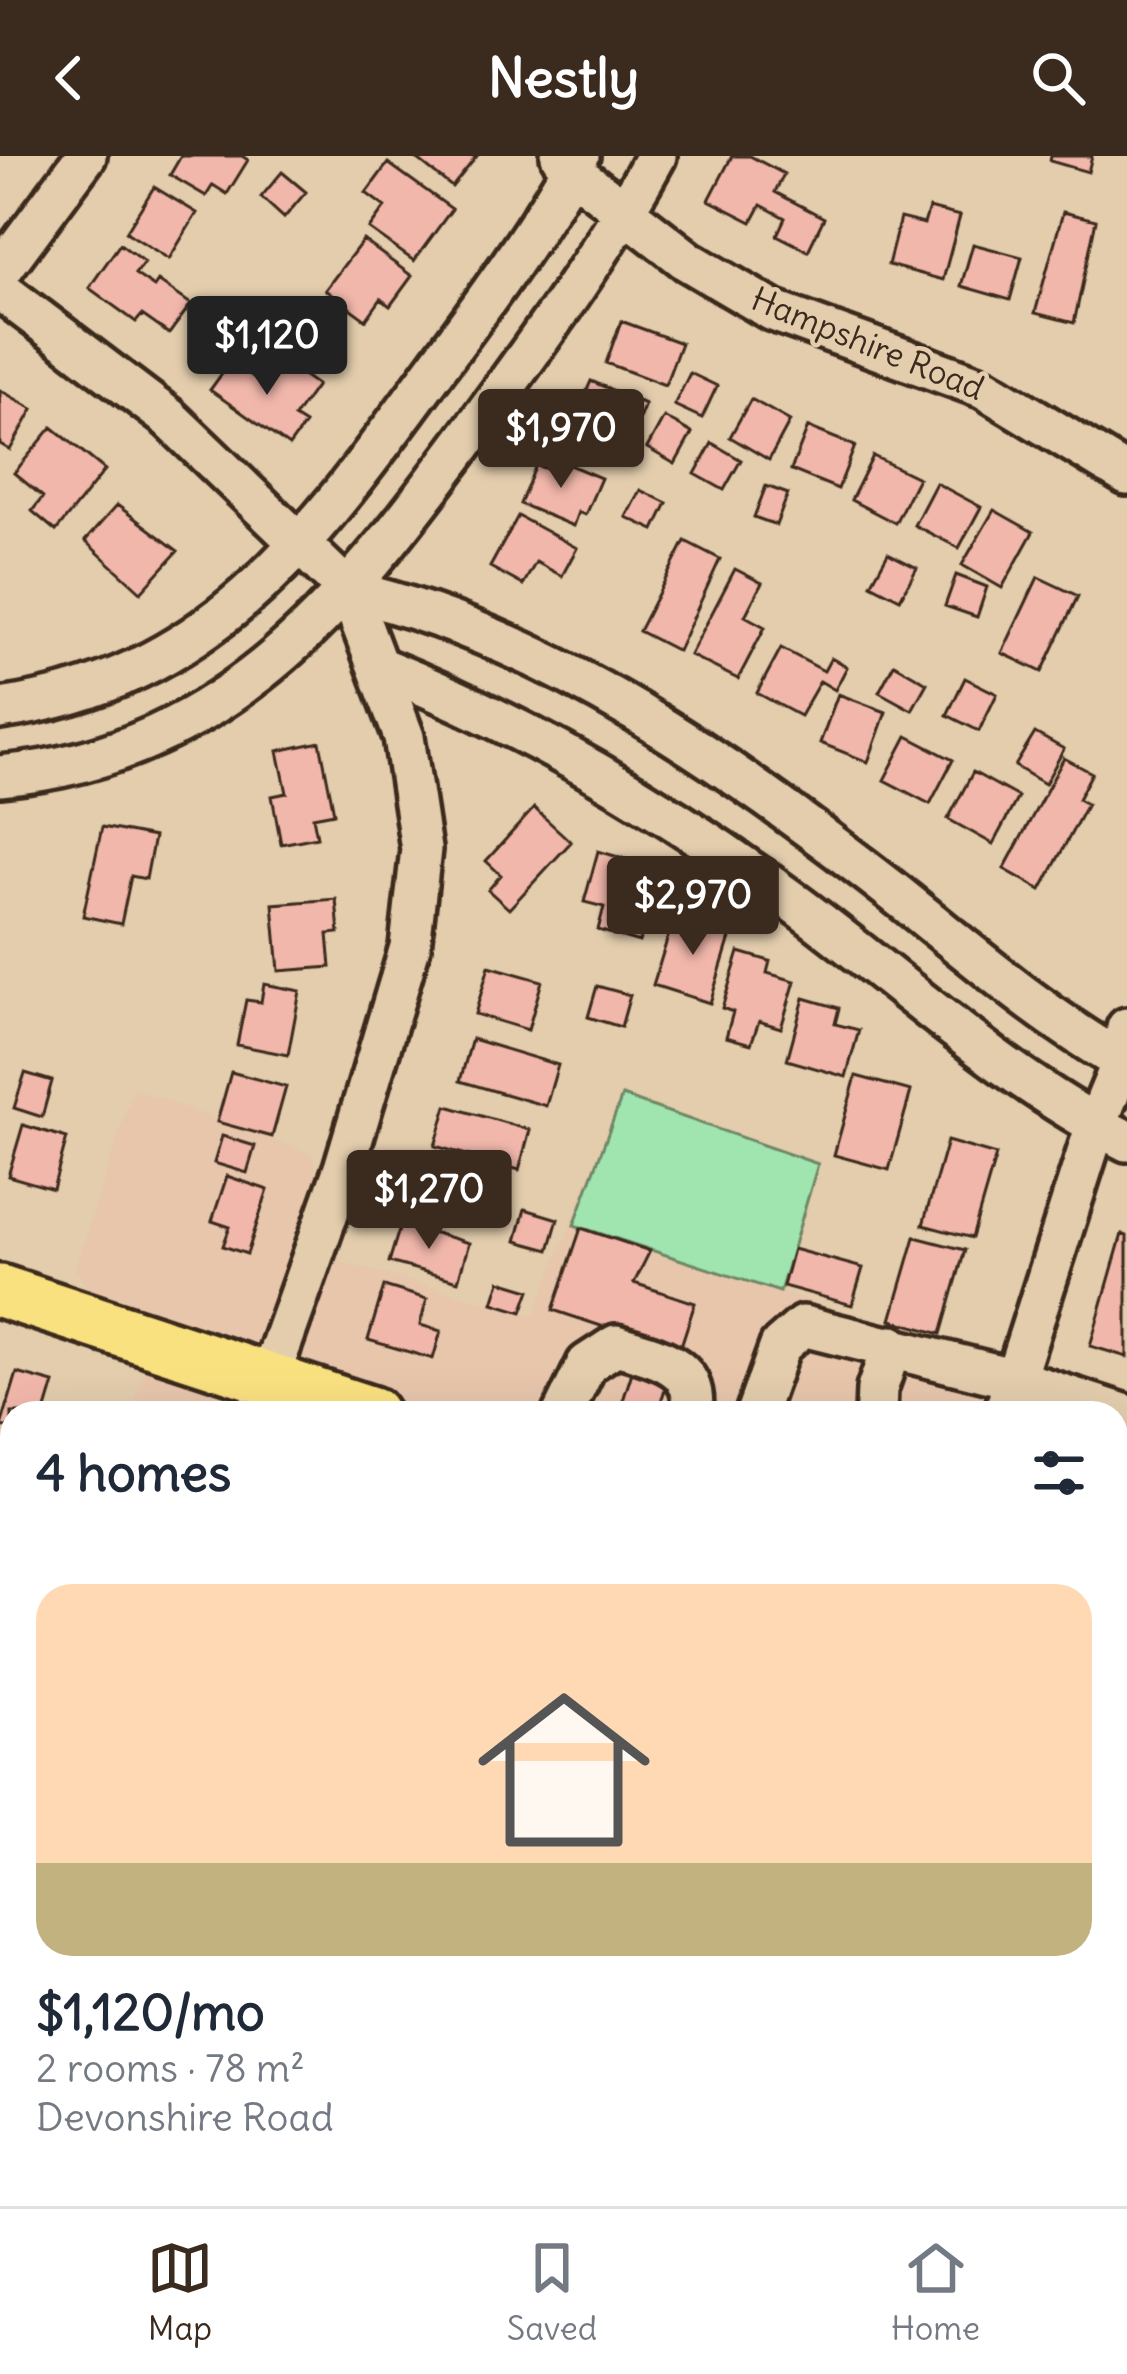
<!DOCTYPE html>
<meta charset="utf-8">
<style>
:root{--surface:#fff;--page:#f2f2f3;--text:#1f2937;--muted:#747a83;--line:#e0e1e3;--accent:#3b2a1e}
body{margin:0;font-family:Delius,sans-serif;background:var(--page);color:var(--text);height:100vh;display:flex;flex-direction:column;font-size:45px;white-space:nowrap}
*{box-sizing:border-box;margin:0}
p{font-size:39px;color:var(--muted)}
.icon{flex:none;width:66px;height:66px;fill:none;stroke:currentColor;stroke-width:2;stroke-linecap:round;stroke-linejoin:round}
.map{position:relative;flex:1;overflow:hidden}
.drawer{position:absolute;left:0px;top:1245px;width:1128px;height:807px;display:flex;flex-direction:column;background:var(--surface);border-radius:36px 36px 0 0;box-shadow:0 12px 48px #0002}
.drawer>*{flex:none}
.price{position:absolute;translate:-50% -102px;padding:0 27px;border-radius:12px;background:var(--accent);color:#fff;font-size:39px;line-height:78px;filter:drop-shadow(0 3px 6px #0008)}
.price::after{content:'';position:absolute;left:50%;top:72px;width:36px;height:27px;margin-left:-18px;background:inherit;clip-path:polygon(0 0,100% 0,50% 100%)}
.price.current{background:#222;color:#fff}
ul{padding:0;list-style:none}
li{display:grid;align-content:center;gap:24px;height:636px;padding:0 36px}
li+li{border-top:3px solid var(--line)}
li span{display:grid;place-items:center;height:372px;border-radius:36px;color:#555}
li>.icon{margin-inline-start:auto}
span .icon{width:216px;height:216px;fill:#fffc;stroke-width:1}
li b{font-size:51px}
h2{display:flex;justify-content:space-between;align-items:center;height:144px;padding:0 36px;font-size:51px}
header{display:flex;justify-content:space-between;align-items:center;height:156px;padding:0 36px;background:var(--accent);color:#fff;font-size:54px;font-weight:700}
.tab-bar{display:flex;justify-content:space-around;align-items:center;height:168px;border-top:3px solid var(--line);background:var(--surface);font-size:33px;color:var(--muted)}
.tab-bar a{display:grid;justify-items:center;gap:6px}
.tab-bar .current{color:var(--accent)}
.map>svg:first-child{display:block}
.built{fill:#e7c6ac}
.green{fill:#a0e4af;stroke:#6e8766;stroke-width:3}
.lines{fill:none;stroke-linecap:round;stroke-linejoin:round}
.stream{stroke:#658e91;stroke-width:10}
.building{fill:#f1b7ab;stroke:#3b2a1e;stroke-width:3}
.minor-casing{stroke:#3b2a1e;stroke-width:48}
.major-casing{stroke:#3b2a1e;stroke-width:60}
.minor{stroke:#e3cdad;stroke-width:39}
.major{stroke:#fae180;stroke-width:51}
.labels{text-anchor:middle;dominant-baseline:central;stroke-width:9;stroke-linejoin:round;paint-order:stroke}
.street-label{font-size:33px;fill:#3b2a1e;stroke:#e3cdad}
</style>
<header><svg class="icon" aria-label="back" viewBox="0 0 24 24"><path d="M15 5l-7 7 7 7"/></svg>Nestly<svg class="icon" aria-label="search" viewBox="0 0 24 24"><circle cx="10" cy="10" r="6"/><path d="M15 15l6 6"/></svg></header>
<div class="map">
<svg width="1127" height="2050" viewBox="0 0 1127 2050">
<rect width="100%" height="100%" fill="#e3cdad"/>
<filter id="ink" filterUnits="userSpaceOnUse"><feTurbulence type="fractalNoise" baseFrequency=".00833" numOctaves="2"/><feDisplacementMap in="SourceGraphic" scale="24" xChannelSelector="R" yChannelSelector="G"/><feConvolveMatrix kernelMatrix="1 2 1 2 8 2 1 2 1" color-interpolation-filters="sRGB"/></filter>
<g filter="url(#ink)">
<!-- built -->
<path class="built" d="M 134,933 L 311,998 L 341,1106 L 534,1160 L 622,940 L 818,1008 L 780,1136 L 969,1195 L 1127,1260 L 1127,1475 L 1116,1477 L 1116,1257 L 132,1257 L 146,1211 L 75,1113 Z
M 0,1386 L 12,1390 L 12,1645 L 0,1646 Z"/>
<!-- green -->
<path class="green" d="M 622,940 L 818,1008 L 780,1136 L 574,1069 Z
M 12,2016 L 12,2040 L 249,2040 L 245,2050 L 0,2050 L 0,2017 Z"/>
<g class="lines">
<!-- stream -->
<path class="stream" d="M 0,1694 L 12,1693"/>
</g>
<!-- building -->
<path class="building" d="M 181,0 L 242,0 L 248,4 L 227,38 L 213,29 L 206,40 L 170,19 Z
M 413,0 L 477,0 L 452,31 Z
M 732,0 L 750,0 L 784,18 L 775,36 L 824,62 L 808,95 L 777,79 L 785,62 L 761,49 L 752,66 L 709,44 Z
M 1051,0 L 1092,0 L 1088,16 L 1050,5 Z
M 388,7 L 452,53 L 414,105 L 369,73 L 385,51 L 366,37 Z
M 282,16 L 306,36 L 284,62 L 261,41 Z
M 154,31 L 197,57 L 169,103 L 126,76 Z
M 929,52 L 960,60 L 943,124 L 888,109 L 900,62 L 924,68 Z
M 1063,56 L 1096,64 L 1074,167 L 1035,157 Z
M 363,84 L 412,120 L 390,150 L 381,143 L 366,164 L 325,134 Z
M 120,88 L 144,106 L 135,118 L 154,131 L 158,125 L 191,148 L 169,178 L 142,159 L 136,166 L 89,132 Z
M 973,88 L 1022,101 L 1010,144 L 961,130 Z
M 621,165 L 681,187 L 665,229 L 606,207 Z
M 231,205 L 266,230 L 283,205 L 317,229 L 294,261 L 305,268 L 289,290 L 210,234 Z
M 690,217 L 717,230 L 702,262 L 674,249 Z
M 591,225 L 645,248 L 623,302 L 568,279 Z
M 0,234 L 33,253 L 10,294 L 0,288 Z
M 751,243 L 790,265 L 769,304 L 730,281 Z
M 664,261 L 692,277 L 675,308 L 647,292 Z
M 52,271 L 105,314 L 56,375 L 32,355 L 43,341 L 14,317 Z
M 808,271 L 855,290 L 838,333 L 791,314 Z
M 712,287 L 741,304 L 724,334 L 695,318 Z
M 873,300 L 918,322 L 895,367 L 851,344 Z
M 553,302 L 601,322 L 585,359 L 578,356 L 573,370 L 520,348 L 536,309 L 549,314 Z
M 936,327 L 981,351 L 959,392 L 914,369 Z
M 766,330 L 788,338 L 776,369 L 754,361 Z
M 640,334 L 667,347 L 654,374 L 626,361 Z
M 117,349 L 178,395 L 141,436 L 85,385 Z
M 994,354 L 1033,376 L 1002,432 L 962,409 Z
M 518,360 L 577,392 L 562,420 L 536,406 L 523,429 L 490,411 Z
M 685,385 L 720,403 L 678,495 L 639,475 Z
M 888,397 L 917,412 L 900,443 L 871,428 Z
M 735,413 L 762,427 L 745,460 L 765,471 L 738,523 L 690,499 Z
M 956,419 L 987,431 L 977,461 L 945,450 Z
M 1038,421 L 1078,440 L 1042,516 L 1002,497 Z
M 781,492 L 824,515 L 831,502 L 847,511 L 835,534 L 820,525 L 800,560 L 757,537 Z
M 894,508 L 927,527 L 912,554 L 879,536 Z
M 965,522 L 997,538 L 979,575 L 947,559 Z
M 838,538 L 886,556 L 868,606 L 820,587 Z
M 1035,577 L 1064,593 L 1045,628 L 1015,610 Z
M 907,580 L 953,604 L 930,648 L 884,624 Z
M 320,586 L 334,657 L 313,661 L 317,681 L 281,688 L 272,640 L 287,637 L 278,595 Z
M 1064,602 L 1092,617 L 1078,643 L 1087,648 L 1041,734 L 1004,713 Z
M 973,616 L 1018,641 L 993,688 L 948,663 Z
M 534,652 L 571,686 L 509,753 L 488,734 L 501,719 L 486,705 Z
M 102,671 L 154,681 L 146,723 L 131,720 L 121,768 L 83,760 Z
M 598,695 L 632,705 L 627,724 L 655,731 L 639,786 L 598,774 L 604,751 L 584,746 Z
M 336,743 L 339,777 L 328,778 L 331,811 L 279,815 L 273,748 Z
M 675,758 L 732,775 L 710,847 L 653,829 Z
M 739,796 L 770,805 L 767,817 L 795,825 L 781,872 L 759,865 L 751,888 L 726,881 L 733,856 L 722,852 Z
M 489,810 L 542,825 L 528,874 L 475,858 Z
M 264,828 L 300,835 L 288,899 L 237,889 L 246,844 L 261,846 Z
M 597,830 L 630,839 L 621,871 L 588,861 Z
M 804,842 L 839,852 L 835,868 L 859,874 L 846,921 L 787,904 Z
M 472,883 L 558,909 L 546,950 L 460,925 Z
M 231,916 L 286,931 L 272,981 L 217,966 Z
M 25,917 L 52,925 L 42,961 L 14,952 Z
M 856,920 L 911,935 L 889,1014 L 834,999 Z
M 447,950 L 530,974 L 519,1014 L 435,990 Z
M 23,969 L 67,982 L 53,1033 L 8,1020 Z
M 222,980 L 255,990 L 247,1017 L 214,1007 Z
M 947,985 L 996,999 L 972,1082 L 923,1069 Z
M 428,1001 L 483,1016 L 471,1060 L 416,1045 Z
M 227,1020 L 268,1034 L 247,1098 L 223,1090 L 230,1071 L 212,1065 Z
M 525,1053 L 558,1063 L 549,1094 L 516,1085 Z
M 401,1067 L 469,1087 L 458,1125 L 389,1106 Z
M 581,1072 L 650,1095 L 634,1127 L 695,1147 L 679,1196 L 553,1154 Z
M 1122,1078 L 1127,1080 L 1127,1201 L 1090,1190 Z
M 915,1081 L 965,1094 L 941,1178 L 891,1164 Z
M 793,1093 L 863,1112 L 852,1149 L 783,1130 Z
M 500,1125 L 530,1134 L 522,1156 L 493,1147 Z
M 384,1130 L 427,1143 L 420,1169 L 441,1175 L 433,1203 L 368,1184 Z
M 635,1207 L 670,1219 L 657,1257 L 619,1257 Z
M 17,1217 L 54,1227 L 45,1257 L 12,1257 L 12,1273 L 1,1270 Z
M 1116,1297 L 1127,1300 L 1127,1350 L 1116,1347 Z
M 0,1386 L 12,1390 L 12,1431 L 0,1428 Z
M 12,1483 L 12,1586 L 0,1582 L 0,1521 Z
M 430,2040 L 499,2040 L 496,2047 L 507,2050 L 427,2050 Z
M 646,2040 L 712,2040 L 708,2050 L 676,2050 Z
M 969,2040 L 1036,2040 L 1033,2050 L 966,2050 Z"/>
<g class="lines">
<defs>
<path id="minor" d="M 561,0 L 571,14 L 688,105 L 773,155 L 984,232 L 1127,319
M 0,116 L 86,0
M 0,134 L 169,262 L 349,435 L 404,581 L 421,693 L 410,791 L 344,1012 L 257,1257
M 349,435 C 549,481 731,610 891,734 C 967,794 1042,861 1127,908
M 382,512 C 529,571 666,652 793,746 C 903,827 1004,923 1127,985
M 0,553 C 209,524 309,386 426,226 C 479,154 535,79 579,0
M 0,620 C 234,599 356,433 485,258 C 546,175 607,90 656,0
M 563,1257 L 587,1208 L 616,1189 C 654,1201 699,1207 692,1257
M 756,1257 L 780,1190 L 803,1170 L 1015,1223 L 1127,1259
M 876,1257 L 877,1233 L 892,1190
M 1004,1257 L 1096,969 L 1122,906 L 1127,872
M 1116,1852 L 1127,1850
M 0,1999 L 12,1998
M 296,2050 L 302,2040
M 840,2050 L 844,2040"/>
<path id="major" d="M 0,1135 L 372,1257
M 1116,1509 L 1127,1521"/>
</defs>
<!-- minor casing -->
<use href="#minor" class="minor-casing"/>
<!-- major casing -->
<use href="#major" class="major-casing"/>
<!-- minor -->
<use href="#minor" class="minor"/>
<!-- major -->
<use href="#major" class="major"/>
</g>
</g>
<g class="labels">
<!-- street labels -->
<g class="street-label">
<text transform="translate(868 187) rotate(22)">Hampshire Road</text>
</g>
</g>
</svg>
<b class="price current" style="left:267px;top:242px">$1,120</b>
<b class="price" style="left:561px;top:335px">$1,970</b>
<b class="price" style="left:693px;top:802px">$2,970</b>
<b class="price" style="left:429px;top:1096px">$1,270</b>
<section class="drawer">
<h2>4 homes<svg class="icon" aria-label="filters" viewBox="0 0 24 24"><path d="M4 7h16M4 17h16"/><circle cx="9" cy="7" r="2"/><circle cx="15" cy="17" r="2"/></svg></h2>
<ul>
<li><span style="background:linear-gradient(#ffd9b3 75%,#c2b280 0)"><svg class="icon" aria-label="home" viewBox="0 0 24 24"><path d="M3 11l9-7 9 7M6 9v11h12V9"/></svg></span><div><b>$1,120/mo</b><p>2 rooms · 78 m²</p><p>Devonshire Road</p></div></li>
</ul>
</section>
</div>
<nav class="tab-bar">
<a class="current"><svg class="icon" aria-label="map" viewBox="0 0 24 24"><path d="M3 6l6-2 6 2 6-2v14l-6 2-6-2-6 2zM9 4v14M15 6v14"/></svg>Map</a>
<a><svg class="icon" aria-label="saved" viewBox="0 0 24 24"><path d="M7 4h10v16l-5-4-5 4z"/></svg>Saved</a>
<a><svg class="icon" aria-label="home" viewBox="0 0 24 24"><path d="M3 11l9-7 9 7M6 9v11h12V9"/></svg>Home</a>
</nav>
